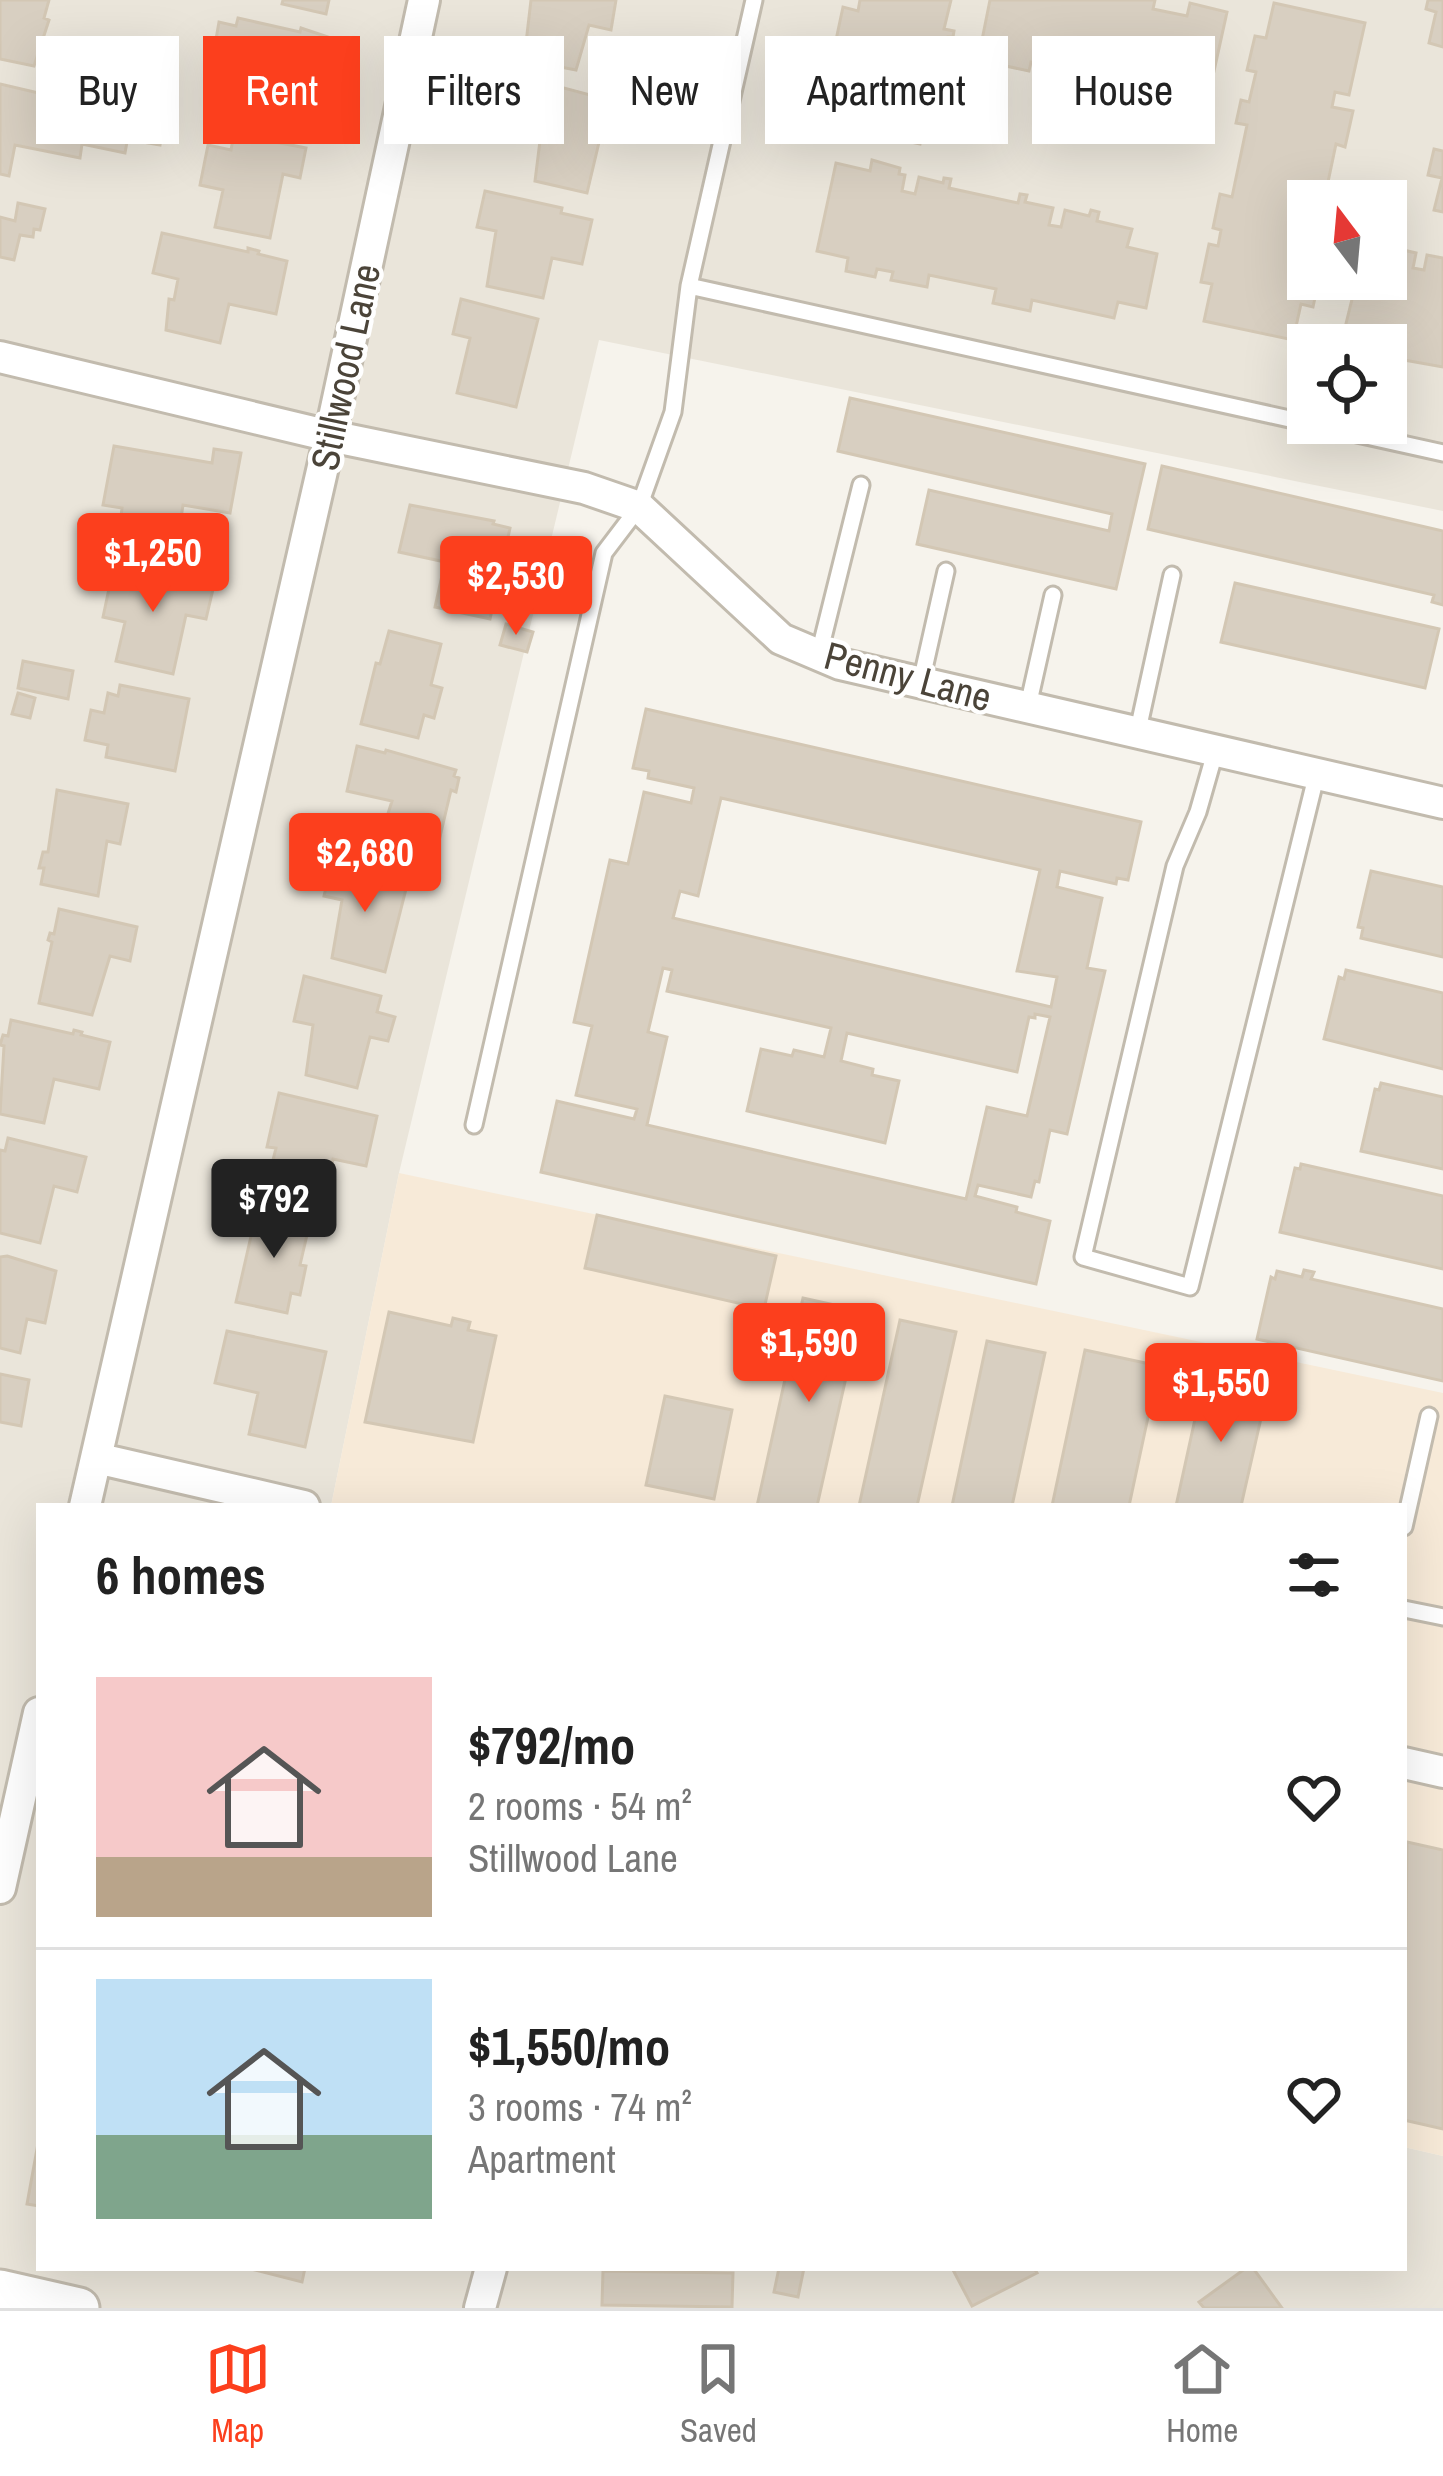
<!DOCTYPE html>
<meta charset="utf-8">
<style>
:root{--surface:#fff;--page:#f2f2f2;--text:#222;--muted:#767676;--line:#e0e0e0;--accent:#fc3f1d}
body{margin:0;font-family:"Archivo Narrow",sans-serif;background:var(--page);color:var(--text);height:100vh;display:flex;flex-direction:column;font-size:45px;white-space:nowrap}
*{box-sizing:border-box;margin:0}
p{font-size:39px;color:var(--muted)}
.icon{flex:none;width:66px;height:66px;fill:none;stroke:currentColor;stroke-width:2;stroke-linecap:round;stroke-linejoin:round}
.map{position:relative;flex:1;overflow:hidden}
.details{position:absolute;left:36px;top:1503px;width:1371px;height:768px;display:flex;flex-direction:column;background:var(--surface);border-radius:0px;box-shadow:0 12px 48px #0002}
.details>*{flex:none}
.guide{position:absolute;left:36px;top:36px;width:1371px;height:108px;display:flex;gap:24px}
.needle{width:78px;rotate:344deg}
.tools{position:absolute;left:1287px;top:180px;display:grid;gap:24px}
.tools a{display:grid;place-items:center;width:120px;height:120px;border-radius:0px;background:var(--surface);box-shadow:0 12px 48px #0002;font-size:60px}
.price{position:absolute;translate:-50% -102px;padding:0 27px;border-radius:12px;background:var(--accent);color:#fff;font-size:39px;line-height:78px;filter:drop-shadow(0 3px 6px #0008)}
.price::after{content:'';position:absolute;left:50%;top:72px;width:36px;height:27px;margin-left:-18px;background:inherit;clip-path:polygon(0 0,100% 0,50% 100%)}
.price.selected{background:#222;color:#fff}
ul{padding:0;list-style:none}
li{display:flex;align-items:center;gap:36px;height:300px;padding:0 60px}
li+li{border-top:3px solid var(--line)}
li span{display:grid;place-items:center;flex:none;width:336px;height:240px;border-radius:0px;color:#555}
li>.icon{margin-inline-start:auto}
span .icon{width:144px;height:144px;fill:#fffc;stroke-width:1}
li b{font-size:51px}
h2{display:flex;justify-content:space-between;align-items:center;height:144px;padding:0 60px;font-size:51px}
.pill{padding:0 42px;border-radius:0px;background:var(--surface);box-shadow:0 12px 48px #0002;font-size:42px;line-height:108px}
.pill.selected{background:var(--accent);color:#fff}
.tabs{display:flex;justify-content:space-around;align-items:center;height:168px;border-top:3px solid var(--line);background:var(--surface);font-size:33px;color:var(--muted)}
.tabs a{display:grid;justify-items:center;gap:6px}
.tabs .selected{color:var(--accent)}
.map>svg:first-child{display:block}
.residential{fill:#eae5da;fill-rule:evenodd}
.commercial{fill:#f7ead8}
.building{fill:#d8cfc1;stroke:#d3c7b4;stroke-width:3;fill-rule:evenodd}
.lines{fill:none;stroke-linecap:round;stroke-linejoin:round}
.service-casing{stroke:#c2bbae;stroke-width:21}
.minor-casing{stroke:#c2bbae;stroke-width:36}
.tertiary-casing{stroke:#c2bbae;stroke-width:45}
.service{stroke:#fff;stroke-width:15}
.minor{stroke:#fff;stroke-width:30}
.tertiary{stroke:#fff;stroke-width:39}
.labels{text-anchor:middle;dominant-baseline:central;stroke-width:9;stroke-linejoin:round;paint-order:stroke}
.street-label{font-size:39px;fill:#4b4439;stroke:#fff}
</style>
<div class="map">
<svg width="1443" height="2308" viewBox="0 0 1443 2308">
<rect width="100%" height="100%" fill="#f6f3ec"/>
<!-- residential -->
<path class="residential" d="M 0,0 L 1443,0 L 1443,511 L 599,340 L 399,1173 L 331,1506 L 39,1506 L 39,2268 L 1404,2268 L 1404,2147 L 1443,2156 L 1443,2308 L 0,2308 ZM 1308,201 L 1386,201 L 1386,279 L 1308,279 ZM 1308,345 L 1386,345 L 1386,423 L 1308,423 Z"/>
<!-- commercial -->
<path class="commercial" d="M 399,1173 L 1443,1393 L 1443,2156 L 1404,2147 L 1404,1506 L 331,1506 Z"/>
<!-- building -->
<path class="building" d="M 0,0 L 49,0 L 44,18 L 49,20 L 34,66 L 0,59 Z
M 283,0 L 329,0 L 326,14 L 282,4 Z
M 531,0 L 616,0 L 611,30 L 589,25 L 576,70 L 524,60 Z
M 860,0 L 951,0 L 944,29 L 954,31 L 953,37 L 948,37 L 942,62 L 926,59 L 923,72 L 939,76 L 932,102 L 938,104 L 936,112 L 927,109 L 920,144 L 831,125 L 838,88 L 827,86 L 834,53 L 863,59 L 866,46 L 836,40 L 843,7 L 858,11 Z
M 990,0 L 1155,0 L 1153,9 L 1187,16 L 1190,3 L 1227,12 L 1205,112 L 1166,103 L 1168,92 L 1138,85 L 1135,101 L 1045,82 L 1048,66 L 1031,62 L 1029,71 L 978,60 Z
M 1428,0 L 1443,0 L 1443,47 L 1429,43 L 1436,12 L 1426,9 Z
M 1274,3 L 1365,23 L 1349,95 L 1335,92 L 1332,107 L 1353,111 L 1345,147 L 1336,144 L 1324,201 L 1308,201 L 1308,279 L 1319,279 L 1313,307 L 1301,304 L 1293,340 L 1204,321 L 1212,284 L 1201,282 L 1209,244 L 1218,246 L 1221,230 L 1213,228 L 1220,194 L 1232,197 L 1247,125 L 1236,123 L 1241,100 L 1249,102 L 1256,72 L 1247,70 L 1255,36 L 1266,38 Z
M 238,18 L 300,32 L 301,28 L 337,40 L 326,93 L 279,83 L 271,121 L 218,110 L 219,106 L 205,102 L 219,22 L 236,26 Z
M 510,78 L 537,85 L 538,81 L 609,100 L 587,193 L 535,181 L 541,133 L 499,123 Z
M 0,84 L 132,115 L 125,153 L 82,144 L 80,158 L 15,145 L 9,176 L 0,174 Z
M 142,107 L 165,111 L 160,145 L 137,141 Z
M 234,134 L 306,148 L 300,178 L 283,174 L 270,238 L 215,227 L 223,190 L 200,185 L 208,145 L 231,150 Z
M 1434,149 L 1443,151 L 1443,212 L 1434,210 L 1442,178 L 1428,175 Z
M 872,160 L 900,168 L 899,174 L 905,175 L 902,191 L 915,194 L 919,177 L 943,183 L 944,178 L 951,179 L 949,188 L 1018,203 L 1020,194 L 1027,195 L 1025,202 L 1053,208 L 1049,225 L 1061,227 L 1065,210 L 1089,216 L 1091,210 L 1099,212 L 1097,221 L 1132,229 L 1127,247 L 1157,254 L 1146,308 L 1118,302 L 1114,318 L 1032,300 L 1030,311 L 993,303 L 996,289 L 929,275 L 927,287 L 891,280 L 893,272 L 877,269 L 875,277 L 846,271 L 848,258 L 817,251 L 836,163 L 870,171 Z
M 485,191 L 562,208 L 561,213 L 592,220 L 582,264 L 552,258 L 543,298 L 487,286 L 496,231 L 477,227 Z
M 18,203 L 45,209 L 40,230 L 34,229 L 33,237 L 20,235 L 14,260 L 0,257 L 0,217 L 15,221 Z
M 162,233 L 248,252 L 248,248 L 259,251 L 258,254 L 287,261 L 276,314 L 229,304 L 220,343 L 166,330 L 169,299 L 174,300 L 178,279 L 153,273 Z
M 1386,246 L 1416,253 L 1413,268 L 1424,270 L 1427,255 L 1443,258 L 1443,367 L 1393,358 L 1395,352 L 1386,350 L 1386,345 L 1342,340 L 1357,279 L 1386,279 Z
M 461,299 L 538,319 L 516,407 L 457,393 L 470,338 L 453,334 Z
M 850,398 L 1145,464 L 1116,589 L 917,544 L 929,490 L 1109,531 L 1112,514 L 838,451 Z
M 114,446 L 212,463 L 214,449 L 241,453 L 230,513 L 183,505 L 176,551 L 118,541 L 122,508 L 103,505 Z
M 1162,466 L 1443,531 L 1443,605 L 1432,602 L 1434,595 L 1148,529 Z
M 410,505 L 494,521 L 493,524 L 510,528 L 490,619 L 435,607 L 445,562 L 399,552 Z
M 114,565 L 214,585 L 206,619 L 186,615 L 173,674 L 116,661 L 125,622 L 103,617 Z
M 1235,583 L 1439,629 L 1425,688 L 1221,642 Z
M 506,624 L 533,632 L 527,652 L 500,645 Z
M 389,631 L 441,644 L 431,685 L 442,688 L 434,718 L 424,715 L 418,738 L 361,724 L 376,663 L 380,664 Z
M 23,661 L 73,671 L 68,699 L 18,688 Z
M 120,685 L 189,699 L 175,771 L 106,757 L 108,745 L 85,740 L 91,710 L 104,713 L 108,693 L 118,696 Z
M 18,693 L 35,698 L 30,718 L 12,714 Z
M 646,709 L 1141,822 L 1128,880 L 1117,878 L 1116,884 L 1060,871 L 1057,887 L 1102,898 L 1087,968 L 1105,971 L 1067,1134 L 1050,1130 L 1039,1182 L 1035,1181 L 1031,1197 L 978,1185 L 975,1196 L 1017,1207 L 1016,1212 L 1050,1221 L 1036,1284 L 541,1172 L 557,1101 L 634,1119 L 637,1109 L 576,1095 L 592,1026 L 574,1022 L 610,860 L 628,864 L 644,792 L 691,803 L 694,788 L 648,778 L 649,771 L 633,768 ZM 721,798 L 1040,870 L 1017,971 L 1057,977 L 1051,1007 L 673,918 L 680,891 L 698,896 ZM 663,968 L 672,970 L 667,991 L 831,1028 L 824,1057 L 794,1050 L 792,1056 L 761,1049 L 747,1111 L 885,1143 L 899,1081 L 872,1075 L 873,1069 L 841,1061 L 847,1033 L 1017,1072 L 1029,1017 L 1035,1018 L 1035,1014 L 1050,1017 L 1027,1116 L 987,1107 L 966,1199 L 647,1125 L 667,1037 L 648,1032 Z
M 357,746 L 385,753 L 386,750 L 456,770 L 454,776 L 459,778 L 456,792 L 451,790 L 435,858 L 378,845 L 392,801 L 347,791 Z
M 57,790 L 128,804 L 120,844 L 107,841 L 98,896 L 41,884 L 44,868 L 39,868 L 43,852 L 48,852 Z
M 332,862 L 408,881 L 385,972 L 332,958 L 342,900 L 324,896 Z
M 1371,871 L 1443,887 L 1443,957 L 1361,938 L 1363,928 L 1358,927 Z
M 59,909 L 137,927 L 130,961 L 110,956 L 92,1015 L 39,1003 L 52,942 L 48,940 L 50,933 L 54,934 Z
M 1346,970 L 1443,993 L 1443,1069 L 1324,1039 L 1339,977 L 1344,979 Z
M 304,976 L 381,996 L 377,1012 L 395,1017 L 388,1041 L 370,1037 L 357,1088 L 306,1075 L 313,1025 L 294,1021 Z
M 11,1020 L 73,1034 L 74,1030 L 82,1032 L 81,1035 L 110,1042 L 99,1089 L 54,1079 L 44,1123 L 0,1114 L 4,1046 L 0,1045 L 3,1035 L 8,1036 Z
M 1381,1083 L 1443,1097 L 1443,1169 L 1361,1151 L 1375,1089 L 1379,1090 Z
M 279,1093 L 377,1116 L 366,1166 L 333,1159 L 325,1198 L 271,1187 L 278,1160 L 273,1160 L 276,1148 L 267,1147 Z
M 8,1138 L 86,1157 L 77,1192 L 54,1186 L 40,1243 L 0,1233 L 0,1150 L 5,1151 Z
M 1301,1164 L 1443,1196 L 1443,1269 L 1280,1232 L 1295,1168 L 1300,1169 Z
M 257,1210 L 296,1215 L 295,1219 L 310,1222 L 300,1265 L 306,1266 L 300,1295 L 291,1293 L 287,1313 L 236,1302 Z
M 597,1215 L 776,1256 L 764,1309 L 585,1268 Z
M 7,1256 L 56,1271 L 45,1323 L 27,1319 L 20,1353 L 0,1348 L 0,1257 Z
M 1304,1270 L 1314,1272 L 1311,1279 L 1443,1309 L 1443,1381 L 1257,1339 L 1271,1277 L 1275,1279 L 1277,1271 L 1302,1277 Z
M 803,1298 L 861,1311 L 817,1506 L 757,1506 Z
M 389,1312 L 451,1326 L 453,1318 L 470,1322 L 468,1330 L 496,1336 L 473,1442 L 365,1422 Z
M 900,1320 L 956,1332 L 917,1506 L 859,1506 Z
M 227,1331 L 326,1352 L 305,1447 L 249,1434 L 258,1393 L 215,1383 Z
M 987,1341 L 1045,1353 L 1012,1506 L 952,1506 Z
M 1085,1350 L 1159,1366 L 1129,1506 L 1052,1506 Z
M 0,1374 L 29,1380 L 21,1426 L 0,1422 Z
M 1204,1378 L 1267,1392 L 1241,1506 L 1176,1506 Z
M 665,1396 L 732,1410 L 714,1499 L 646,1485 Z
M 1407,1842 L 1443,1850 L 1443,2129 L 1404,2120 Z
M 39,2138 L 39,2206 L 27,2204 Z
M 247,2268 L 305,2268 L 302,2282 Z
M 779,2268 L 804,2268 L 798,2297 L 774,2292 Z
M 952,2268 L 1034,2268 L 1037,2273 L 972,2306 Z
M 1246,2268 L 1253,2268 L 1282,2308 L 1204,2308 L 1199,2302 Z
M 603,2271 L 733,2273 L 732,2307 L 602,2305 Z"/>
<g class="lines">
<defs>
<path id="service" d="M 689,286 L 1443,453
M 819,654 L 861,485
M 921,682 L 946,571
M 1028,706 L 1053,595
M 1138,730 L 1172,575
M 1216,749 L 1198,812 L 1175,866 L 1083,1257 L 1190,1287 L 1317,773
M 474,1125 L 604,553 L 639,507 L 673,412 L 689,286 L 754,0
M 1404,1527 L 1429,1416
M 1404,1609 L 1443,1617"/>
<path id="minor" d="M 0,357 L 330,436 L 584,488 L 639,507 L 781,639 L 840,664 L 1443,803
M 96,1458 L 304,1506
M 85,1506 L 330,436 L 424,0
M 1404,1763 L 1443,1772
M 0,1888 L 39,1713
M 480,2308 L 491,2268"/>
<path id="tertiary" d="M 0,2290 L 79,2308"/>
</defs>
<!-- service casing -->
<use href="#service" class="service-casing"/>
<!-- minor casing -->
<use href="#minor" class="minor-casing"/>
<!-- tertiary casing -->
<use href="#tertiary" class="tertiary-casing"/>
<!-- service -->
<use href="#service" class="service"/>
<!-- minor -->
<use href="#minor" class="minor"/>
<!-- tertiary -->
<use href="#tertiary" class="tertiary"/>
</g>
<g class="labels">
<!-- street labels -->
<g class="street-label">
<text transform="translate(345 367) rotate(-78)">Stillwood Lane</text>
<text transform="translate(908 676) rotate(15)">Penny Lane</text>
</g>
</g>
</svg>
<div class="tools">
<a><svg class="needle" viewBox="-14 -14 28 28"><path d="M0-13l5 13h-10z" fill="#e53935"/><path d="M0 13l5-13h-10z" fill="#767676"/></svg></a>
<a><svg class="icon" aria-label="locate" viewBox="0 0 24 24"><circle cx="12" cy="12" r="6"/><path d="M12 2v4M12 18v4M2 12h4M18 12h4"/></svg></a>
</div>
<b class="price" style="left:153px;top:615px">$1,250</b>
<b class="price" style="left:516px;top:638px">$2,530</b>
<b class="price" style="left:365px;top:915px">$2,680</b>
<b class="price selected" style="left:274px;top:1261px">$792</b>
<b class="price" style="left:809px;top:1405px">$1,590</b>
<b class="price" style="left:1221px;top:1445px">$1,550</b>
<div class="guide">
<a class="pill">Buy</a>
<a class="pill selected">Rent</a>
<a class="pill">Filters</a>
<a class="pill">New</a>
<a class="pill">Apartment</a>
<a class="pill">House</a>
</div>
<section class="details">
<h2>6 homes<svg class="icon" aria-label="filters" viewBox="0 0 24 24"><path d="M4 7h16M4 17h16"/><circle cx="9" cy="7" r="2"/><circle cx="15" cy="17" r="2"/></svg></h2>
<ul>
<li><span style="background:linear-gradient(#f6c9c9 75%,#b9a48a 0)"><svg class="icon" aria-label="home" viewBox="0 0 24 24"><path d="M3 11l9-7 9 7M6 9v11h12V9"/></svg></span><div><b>$792/mo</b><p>2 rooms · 54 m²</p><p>Stillwood Lane</p></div><svg class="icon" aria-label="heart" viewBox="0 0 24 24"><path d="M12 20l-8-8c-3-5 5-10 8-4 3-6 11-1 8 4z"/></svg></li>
<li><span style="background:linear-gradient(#bfe0f5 65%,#7fa58c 0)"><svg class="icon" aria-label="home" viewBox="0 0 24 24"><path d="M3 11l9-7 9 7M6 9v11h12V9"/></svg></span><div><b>$1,550/mo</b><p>3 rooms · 74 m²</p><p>Apartment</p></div><svg class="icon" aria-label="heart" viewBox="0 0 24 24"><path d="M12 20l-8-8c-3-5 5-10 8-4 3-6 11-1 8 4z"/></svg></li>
</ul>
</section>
</div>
<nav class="tabs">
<a class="selected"><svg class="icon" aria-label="map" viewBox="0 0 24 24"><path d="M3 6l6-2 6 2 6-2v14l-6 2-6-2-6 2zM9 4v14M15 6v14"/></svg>Map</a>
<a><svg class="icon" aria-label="saved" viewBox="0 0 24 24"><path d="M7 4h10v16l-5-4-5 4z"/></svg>Saved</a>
<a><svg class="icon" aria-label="home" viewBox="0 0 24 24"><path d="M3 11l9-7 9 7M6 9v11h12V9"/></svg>Home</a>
</nav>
